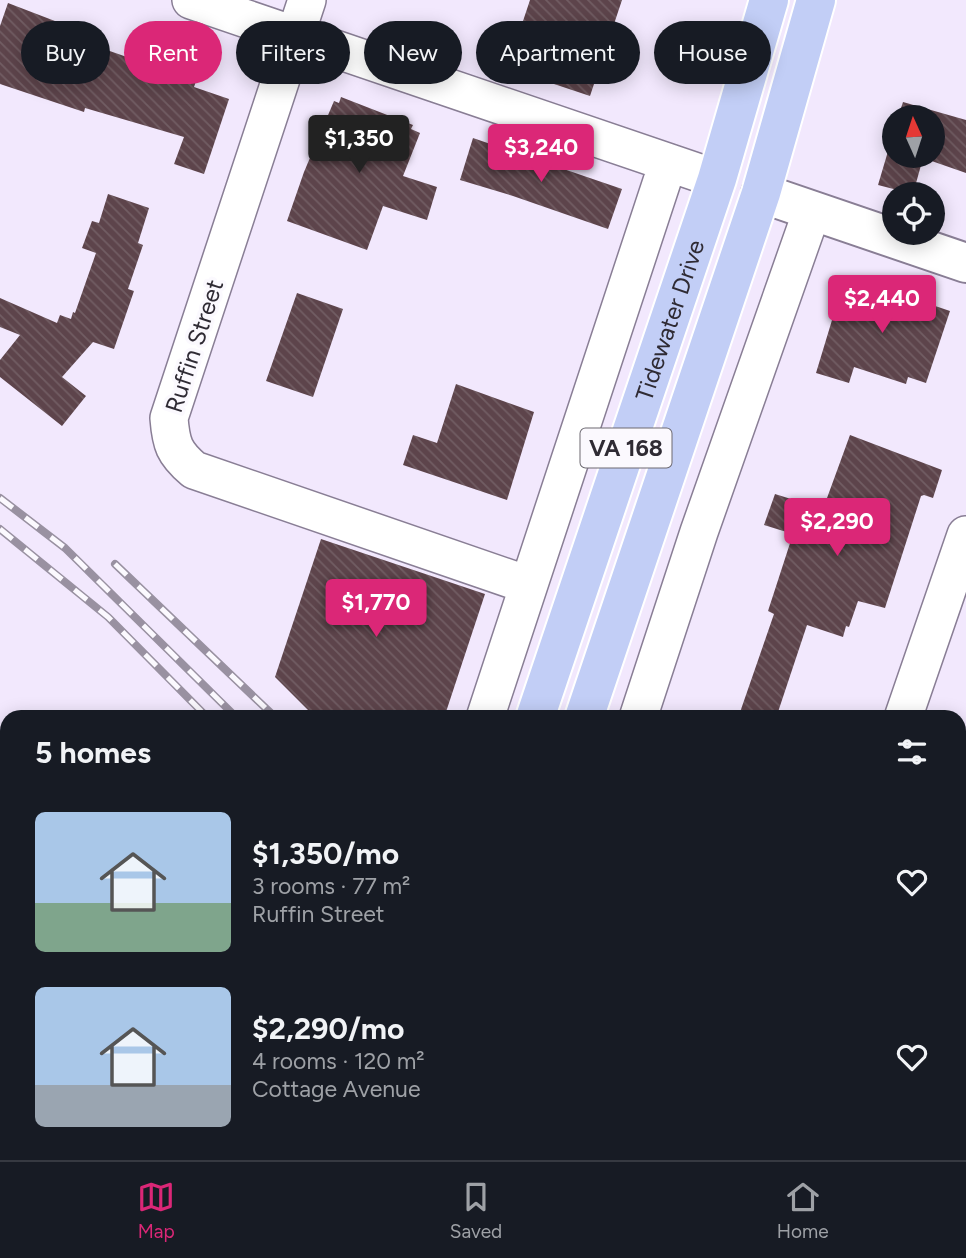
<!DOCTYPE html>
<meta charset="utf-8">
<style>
:root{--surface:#171b24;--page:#20242c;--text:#f1f3f6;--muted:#9ea1a6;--line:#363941;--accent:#db2777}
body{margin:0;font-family:Figtree,sans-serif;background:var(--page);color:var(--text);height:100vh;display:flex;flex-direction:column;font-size:26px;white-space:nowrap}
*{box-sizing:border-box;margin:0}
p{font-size:23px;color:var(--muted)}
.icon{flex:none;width:38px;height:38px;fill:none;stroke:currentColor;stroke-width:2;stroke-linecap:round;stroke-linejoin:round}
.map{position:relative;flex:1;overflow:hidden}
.details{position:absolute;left:0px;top:710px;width:966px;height:450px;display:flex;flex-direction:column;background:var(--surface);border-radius:21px 21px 0 0;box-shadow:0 4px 18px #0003}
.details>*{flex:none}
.guide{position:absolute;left:21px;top:21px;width:924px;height:63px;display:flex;gap:14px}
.needle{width:46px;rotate:357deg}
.tools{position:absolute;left:882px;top:105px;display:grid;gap:14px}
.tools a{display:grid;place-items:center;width:63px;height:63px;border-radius:50%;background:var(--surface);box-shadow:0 4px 18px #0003;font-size:35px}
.price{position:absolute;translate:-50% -60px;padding:0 16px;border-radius:7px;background:var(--accent);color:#fff;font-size:23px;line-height:46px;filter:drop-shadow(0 2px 4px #0008)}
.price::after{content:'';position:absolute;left:50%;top:42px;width:21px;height:16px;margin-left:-10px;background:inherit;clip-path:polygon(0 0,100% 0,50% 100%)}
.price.current{background:#222;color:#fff}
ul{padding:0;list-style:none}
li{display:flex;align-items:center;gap:21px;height:175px;padding:0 35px}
li span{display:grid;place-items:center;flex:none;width:196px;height:140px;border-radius:10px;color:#555}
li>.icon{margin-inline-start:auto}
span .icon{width:84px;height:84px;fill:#fffc;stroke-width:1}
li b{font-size:30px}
h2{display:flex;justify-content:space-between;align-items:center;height:84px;padding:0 35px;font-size:30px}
.chip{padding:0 24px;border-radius:32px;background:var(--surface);box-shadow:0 4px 18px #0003;font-size:24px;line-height:63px}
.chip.current{background:var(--accent);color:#fff}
.tabs{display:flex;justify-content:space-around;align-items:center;height:98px;border-top:2px solid var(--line);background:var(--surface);font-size:19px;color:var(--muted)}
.tabs a{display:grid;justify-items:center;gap:4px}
.tabs .current{color:var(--accent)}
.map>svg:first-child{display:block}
.building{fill:url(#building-back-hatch)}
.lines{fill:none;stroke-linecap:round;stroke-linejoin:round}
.minor-casing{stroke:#897e95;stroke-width:40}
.tertiary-casing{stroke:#897e95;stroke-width:42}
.trunk-casing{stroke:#fff;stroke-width:42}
.minor{stroke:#fff;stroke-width:37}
.tertiary{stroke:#fff;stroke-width:38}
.trunk{stroke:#c2cef6;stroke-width:38}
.rail-casing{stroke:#9991a1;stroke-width:8}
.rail{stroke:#fbf9fe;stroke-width:5;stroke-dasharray:16;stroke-linecap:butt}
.labels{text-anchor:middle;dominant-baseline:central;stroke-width:7;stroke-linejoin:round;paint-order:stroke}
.shield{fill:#fbf9fe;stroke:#6c6971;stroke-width:2}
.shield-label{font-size:23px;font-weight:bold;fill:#2f2b34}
.street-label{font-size:24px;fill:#2f2b34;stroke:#fbf9fe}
</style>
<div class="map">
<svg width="966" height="1160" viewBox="0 0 966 1160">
<defs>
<pattern id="building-back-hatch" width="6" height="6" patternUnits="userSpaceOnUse" patternTransform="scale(1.75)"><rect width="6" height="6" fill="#5d444b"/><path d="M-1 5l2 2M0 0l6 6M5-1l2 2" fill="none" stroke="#715d63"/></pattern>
</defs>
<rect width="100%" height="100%" fill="#f2e8fd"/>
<!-- building -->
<path class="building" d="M 530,0 L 622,0 L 590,96 L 530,76 L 533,68 L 522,64 L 524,58 L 512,54 Z
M 8,3 L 107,41 L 104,49 L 164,70 L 174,48 L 204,58 L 194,87 L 229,99 L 204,174 L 174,164 L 184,137 L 85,108 L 84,112 L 0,84 L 0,26 Z
M 341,97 L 413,125 L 411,129 L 420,133 L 403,176 L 437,187 L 427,220 L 383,206 L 367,250 L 287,221 L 304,172 L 334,101 L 339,103 Z
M 903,102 L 966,120 L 966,173 L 923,158 L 913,194 L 878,185 L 894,131 L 894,156 L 933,156 L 933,117 L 898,117 Z
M 473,138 L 622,189 L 608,229 L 513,196 L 460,180 Z
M 108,194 L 149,208 L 138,243 L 143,245 L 128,289 L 134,291 L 114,349 L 93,342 L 62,377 L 86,396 L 62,426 L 0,377 L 0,360 L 20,335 L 0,327 L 0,298 L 57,323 L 60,315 L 71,319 L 73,312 L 75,313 L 96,253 L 82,248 L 92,221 L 99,223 Z
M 849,277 L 950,311 L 926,383 L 908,377 L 906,384 L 854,367 L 849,383 L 816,373 L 842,287 L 845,289 Z
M 297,293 L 343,309 L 313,397 L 266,381 Z
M 456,384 L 534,412 L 507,500 L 403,465 L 413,435 L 437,443 Z
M 850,435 L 942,470 L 933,498 L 924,495 L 921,496 L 885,608 L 858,601 L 849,627 L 846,626 L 843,637 L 807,625 L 776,718 L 738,718 L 774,614 L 768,611 L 793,534 L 764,525 L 775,494 L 823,509 Z
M 321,539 L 485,594 L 444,718 L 316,718 L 275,677 Z"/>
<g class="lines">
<defs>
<path id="minor" d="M 191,0 L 717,179
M 307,0 L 169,418 C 171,444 174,453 194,470 L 528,585
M 485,718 L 668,163
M 638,718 L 699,532 L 812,211
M 903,718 L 966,535
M 959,889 L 966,891
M 0,921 L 7,926
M 0,1109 L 7,1099
M 520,1153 L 523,1160
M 336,1160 L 338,1153
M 487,1160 L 490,1153"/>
<path id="tertiary" d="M 761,193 L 966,263"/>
<g id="trunk">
<path id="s1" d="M 535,718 L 717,179 L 769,0"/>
<path d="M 584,718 L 761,193 L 816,0"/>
<path d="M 385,1160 L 387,1153"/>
<path d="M 434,1160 L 437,1153"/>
</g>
</defs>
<!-- minor casing -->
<use href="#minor" class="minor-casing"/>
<!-- tertiary casing -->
<use href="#tertiary" class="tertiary-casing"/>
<!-- trunk casing -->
<use href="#trunk" class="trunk-casing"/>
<!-- minor -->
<use href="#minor" class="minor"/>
<!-- tertiary -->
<use href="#tertiary" class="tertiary"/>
<!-- trunk -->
<use href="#trunk" class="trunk"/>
<defs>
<path id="rail" d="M 0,498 L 65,548 L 237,718
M 0,529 L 108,617 L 208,718
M 115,564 L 276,718
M 572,1153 L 577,1160
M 605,1153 L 609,1160
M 629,1153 L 633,1160"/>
</defs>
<!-- rail casing -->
<use href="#rail" class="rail-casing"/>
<!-- rail -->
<use href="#rail" class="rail"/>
</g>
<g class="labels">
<!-- shield labels -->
<rect class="shield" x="580.5" y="428.5" width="91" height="39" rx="5"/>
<g class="shield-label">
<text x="626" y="448">VA 168</text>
</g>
<!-- street labels -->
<g class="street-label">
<text stroke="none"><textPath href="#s1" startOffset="420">Tidewater Drive</textPath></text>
<text transform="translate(194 346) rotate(-72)">Ruffin Street</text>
</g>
</g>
</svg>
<div class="tools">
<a><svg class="needle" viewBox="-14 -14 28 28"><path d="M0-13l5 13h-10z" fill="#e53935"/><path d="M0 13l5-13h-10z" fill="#9ea1a6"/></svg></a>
<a><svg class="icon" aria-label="locate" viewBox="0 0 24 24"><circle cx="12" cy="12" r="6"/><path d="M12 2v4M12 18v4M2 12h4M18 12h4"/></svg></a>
</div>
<b class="price current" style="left:359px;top:175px">$1,350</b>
<b class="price" style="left:541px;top:184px">$3,240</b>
<b class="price" style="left:882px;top:335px">$2,440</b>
<b class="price" style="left:837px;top:558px">$2,290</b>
<b class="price" style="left:376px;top:639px">$1,770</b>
<div class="guide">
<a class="chip">Buy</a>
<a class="chip current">Rent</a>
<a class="chip">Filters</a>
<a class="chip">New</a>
<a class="chip">Apartment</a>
<a class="chip">House</a>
</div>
<section class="details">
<h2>5 homes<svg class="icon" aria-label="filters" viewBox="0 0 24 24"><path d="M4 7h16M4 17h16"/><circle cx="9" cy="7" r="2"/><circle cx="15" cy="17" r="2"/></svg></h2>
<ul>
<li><span style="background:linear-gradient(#a9c7e8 65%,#7fa58c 0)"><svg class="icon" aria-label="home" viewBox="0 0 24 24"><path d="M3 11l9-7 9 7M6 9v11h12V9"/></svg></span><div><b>$1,350/mo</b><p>3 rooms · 77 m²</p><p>Ruffin Street</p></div><svg class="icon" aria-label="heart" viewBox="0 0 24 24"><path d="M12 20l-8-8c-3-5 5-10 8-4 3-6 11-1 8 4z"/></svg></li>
<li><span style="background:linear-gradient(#a9c7e8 70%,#9aa5b1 0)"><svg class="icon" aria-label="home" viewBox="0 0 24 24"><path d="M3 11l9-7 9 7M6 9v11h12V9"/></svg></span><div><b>$2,290/mo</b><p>4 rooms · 120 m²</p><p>Cottage Avenue</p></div><svg class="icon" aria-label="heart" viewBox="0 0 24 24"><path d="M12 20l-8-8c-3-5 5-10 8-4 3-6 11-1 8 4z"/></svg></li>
</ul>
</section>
</div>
<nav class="tabs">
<a class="current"><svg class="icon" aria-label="map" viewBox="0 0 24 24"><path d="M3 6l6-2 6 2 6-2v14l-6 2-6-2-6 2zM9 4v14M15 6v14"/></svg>Map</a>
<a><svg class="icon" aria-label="saved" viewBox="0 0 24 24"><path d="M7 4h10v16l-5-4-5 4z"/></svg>Saved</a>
<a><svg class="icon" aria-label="home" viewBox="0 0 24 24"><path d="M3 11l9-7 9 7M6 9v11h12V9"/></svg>Home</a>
</nav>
